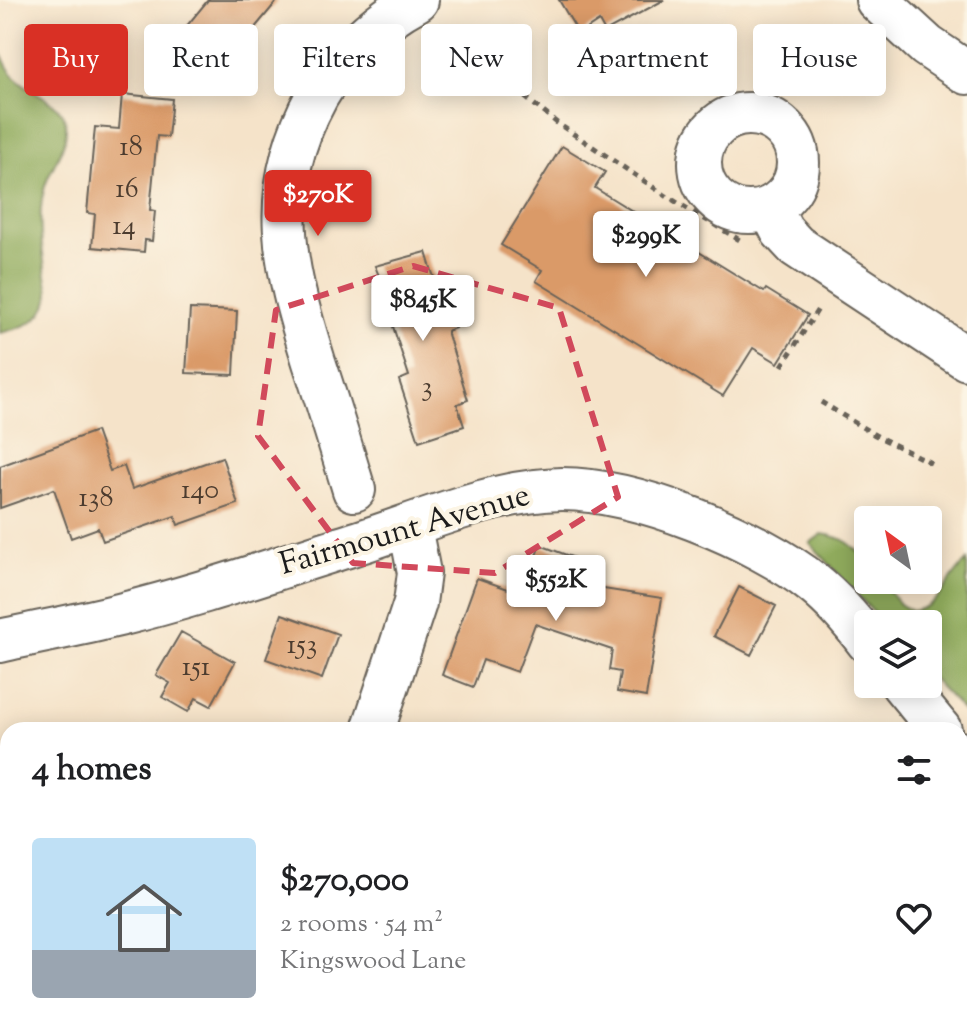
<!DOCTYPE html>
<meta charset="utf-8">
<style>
:root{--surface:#fff;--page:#f2f2f2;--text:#202124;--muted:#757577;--accent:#d93025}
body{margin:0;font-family:"Sorts Mill Goudy",serif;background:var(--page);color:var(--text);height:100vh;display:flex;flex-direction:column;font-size:30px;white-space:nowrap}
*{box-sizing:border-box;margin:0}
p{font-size:26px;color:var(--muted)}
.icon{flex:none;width:44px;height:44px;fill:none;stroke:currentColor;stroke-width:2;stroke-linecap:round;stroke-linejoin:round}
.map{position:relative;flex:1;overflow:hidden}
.drawer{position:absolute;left:0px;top:722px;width:968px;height:312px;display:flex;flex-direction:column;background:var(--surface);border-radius:24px 24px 0 0;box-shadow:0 4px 20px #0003}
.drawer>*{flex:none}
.top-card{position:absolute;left:24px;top:24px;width:920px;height:72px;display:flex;gap:16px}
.needle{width:52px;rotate:327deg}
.controls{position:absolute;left:854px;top:506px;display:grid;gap:16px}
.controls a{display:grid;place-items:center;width:88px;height:88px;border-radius:8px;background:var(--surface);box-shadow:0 4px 20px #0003;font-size:40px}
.price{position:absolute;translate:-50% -68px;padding:0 18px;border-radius:8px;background:#fff;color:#222;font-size:26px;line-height:52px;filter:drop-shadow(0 2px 4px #0008)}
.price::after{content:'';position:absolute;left:50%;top:48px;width:24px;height:18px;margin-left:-12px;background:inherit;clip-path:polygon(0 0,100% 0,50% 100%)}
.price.current{background:var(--accent);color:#fff}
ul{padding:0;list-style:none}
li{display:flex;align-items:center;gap:24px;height:200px;padding:0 32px}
li span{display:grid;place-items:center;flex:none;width:224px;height:160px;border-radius:8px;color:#555}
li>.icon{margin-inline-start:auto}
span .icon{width:96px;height:96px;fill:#fffc;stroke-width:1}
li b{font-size:34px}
h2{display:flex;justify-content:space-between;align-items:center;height:96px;padding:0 32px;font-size:34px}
.chip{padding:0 28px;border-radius:8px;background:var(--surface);box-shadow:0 4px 20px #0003;font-size:28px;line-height:72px}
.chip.current{background:var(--accent);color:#fff}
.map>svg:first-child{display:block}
.forest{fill:#8faa5b;stroke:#56633c;stroke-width:2}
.building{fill:#da9a68}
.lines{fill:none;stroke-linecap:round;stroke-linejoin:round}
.minor-casing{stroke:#686259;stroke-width:46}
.path{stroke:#686259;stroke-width:5;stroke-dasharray:6 6;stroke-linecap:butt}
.minor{stroke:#fff;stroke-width:42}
.marked{fill:none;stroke:#d1495b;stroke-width:6;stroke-dasharray:16 10;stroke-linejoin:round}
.labels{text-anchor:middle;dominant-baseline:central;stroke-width:8;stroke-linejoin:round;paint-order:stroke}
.number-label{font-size:28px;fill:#4c3c2f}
.street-label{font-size:32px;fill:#1c1c1c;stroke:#fcf5e5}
</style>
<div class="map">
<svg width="967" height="1034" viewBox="0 0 967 1034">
<rect width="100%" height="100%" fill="#fcf5e5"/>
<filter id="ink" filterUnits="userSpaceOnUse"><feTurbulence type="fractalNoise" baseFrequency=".0125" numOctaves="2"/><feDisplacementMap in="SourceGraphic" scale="16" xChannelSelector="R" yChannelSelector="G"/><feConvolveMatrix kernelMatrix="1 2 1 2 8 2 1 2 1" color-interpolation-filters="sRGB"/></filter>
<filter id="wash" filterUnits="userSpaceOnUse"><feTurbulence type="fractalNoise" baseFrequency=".006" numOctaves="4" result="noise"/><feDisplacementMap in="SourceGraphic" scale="32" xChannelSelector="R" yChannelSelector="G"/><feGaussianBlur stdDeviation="1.8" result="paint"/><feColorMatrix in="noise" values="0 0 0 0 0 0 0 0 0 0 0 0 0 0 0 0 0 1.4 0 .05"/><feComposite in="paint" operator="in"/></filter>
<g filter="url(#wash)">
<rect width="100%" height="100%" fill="#f5e3c9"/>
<!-- forest -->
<path class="forest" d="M 0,50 C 3,57 6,66 11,72 C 24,91 58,98 65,120 C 71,145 49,167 44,190 C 37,216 42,249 46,276 C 47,284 51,292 48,300 C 42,323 20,328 0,333 Z
M 822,534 C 849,537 868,554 868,580 L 879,580 L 900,604 L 911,611 C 941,608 947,577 967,561 L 967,715 L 928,674 L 928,624 L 884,624 L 810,543 Z"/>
<g id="blocks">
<!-- building -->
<path class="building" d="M 208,0 L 278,0 L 253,30 L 257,34 L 238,57 L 232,52 L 225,61 L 185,28 Z
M 559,0 L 664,0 L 605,32 L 599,21 L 579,34 Z
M 122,94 L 172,99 L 168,137 L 157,136 L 150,210 L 155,211 L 152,241 L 145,240 L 144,252 L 92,247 L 95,214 L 87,213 L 95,127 L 119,129 Z
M 562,146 L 605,172 L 595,188 L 764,292 L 766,289 L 808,315 L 778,363 L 753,348 L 723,396 L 536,281 L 542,270 L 501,245 Z
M 426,252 L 436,284 L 445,281 L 455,328 L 447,331 L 468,400 L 457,404 L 464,426 L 419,441 L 399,380 L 409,376 L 386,305 L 382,306 L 372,279 L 379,276 L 375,266 Z
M 190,309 L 237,311 L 234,375 L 186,373 Z
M 96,431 L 110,471 L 124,466 L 132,489 L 222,457 L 238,504 L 178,525 L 175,516 L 103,541 L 98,528 L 71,538 L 54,489 L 0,508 L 0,466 Z
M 540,545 L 580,560 L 571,584 L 662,598 L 646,697 L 617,692 L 620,672 L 609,670 L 612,650 L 535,624 L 517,672 L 483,660 L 473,687 L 442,675 L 477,578 L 522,594 Z
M 739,587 L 776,606 L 751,655 L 714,636 Z
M 282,614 L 338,634 L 322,679 L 266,659 Z
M 181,632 L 235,662 L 211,706 L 196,698 L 188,712 L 162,697 L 170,683 L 156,675 Z"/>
</g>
</g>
<g filter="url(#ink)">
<use href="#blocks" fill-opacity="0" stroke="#686259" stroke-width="2"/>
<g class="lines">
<defs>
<path id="minor" d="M 877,0 L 927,46 L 967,73
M700 163a49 49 0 1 1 98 0a49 49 0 1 1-98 0Z
M 770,208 L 782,231 L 796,246 L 967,359
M 354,490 C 341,447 328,404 314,362 C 284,265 265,191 317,96 C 340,56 376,22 417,0
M 0,641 C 40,632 79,625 119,615 C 197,596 274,569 351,545 C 418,524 492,490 562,489 C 636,489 757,538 814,584 C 835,601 852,621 868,642
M 902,684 L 940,730
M 373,730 L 415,603 L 419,573 L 410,527
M 960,753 L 967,761
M 960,902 L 967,894
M 960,1007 L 967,1017"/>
</defs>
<!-- minor casing -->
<use href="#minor" class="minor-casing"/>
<!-- path -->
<path class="path" d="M 441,29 L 557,123 L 668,197 L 743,242
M 782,366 L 820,306
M 821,402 L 875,435 L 935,465"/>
<!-- minor -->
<use href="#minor" class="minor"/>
</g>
</g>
<!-- marked area -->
<path class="marked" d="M 413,266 L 559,308 L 618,497 L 495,573 L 353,563 L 258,436 L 276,310 Z"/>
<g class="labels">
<!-- number labels -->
<g class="number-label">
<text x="131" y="148">18</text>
<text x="127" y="190">16</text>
<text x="124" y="227">14</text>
<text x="427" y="388">3</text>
<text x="200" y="491">140</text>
<text x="96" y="499">138</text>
<text x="302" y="646">153</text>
<text x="196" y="668">151</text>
</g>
<!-- street labels -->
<g class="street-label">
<text transform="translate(405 531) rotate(-16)">Fairmount Avenue</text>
</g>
</g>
</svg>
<div class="controls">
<a><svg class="needle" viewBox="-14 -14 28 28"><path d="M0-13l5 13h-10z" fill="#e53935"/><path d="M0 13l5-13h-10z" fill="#757577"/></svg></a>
<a><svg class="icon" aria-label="layers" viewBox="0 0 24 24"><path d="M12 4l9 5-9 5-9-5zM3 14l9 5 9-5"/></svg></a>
</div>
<b class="price current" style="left:318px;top:238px">$270K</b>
<b class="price" style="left:646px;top:279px">$299K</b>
<b class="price" style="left:423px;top:343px">$845K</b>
<b class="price" style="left:556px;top:623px">$552K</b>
<div class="top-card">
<a class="chip current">Buy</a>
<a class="chip">Rent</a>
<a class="chip">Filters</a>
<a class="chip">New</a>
<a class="chip">Apartment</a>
<a class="chip">House</a>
</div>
<section class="drawer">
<h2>4 homes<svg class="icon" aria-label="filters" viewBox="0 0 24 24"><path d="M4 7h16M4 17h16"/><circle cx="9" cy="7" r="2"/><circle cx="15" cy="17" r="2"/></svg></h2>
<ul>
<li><span style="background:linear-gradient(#bfe0f5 70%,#9aa5b1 0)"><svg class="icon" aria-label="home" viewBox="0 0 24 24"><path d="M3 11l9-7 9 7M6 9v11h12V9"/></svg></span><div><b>$270,000</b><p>2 rooms · 54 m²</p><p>Kingswood Lane</p></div><svg class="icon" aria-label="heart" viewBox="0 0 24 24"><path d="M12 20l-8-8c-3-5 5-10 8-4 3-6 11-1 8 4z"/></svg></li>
</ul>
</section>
</div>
